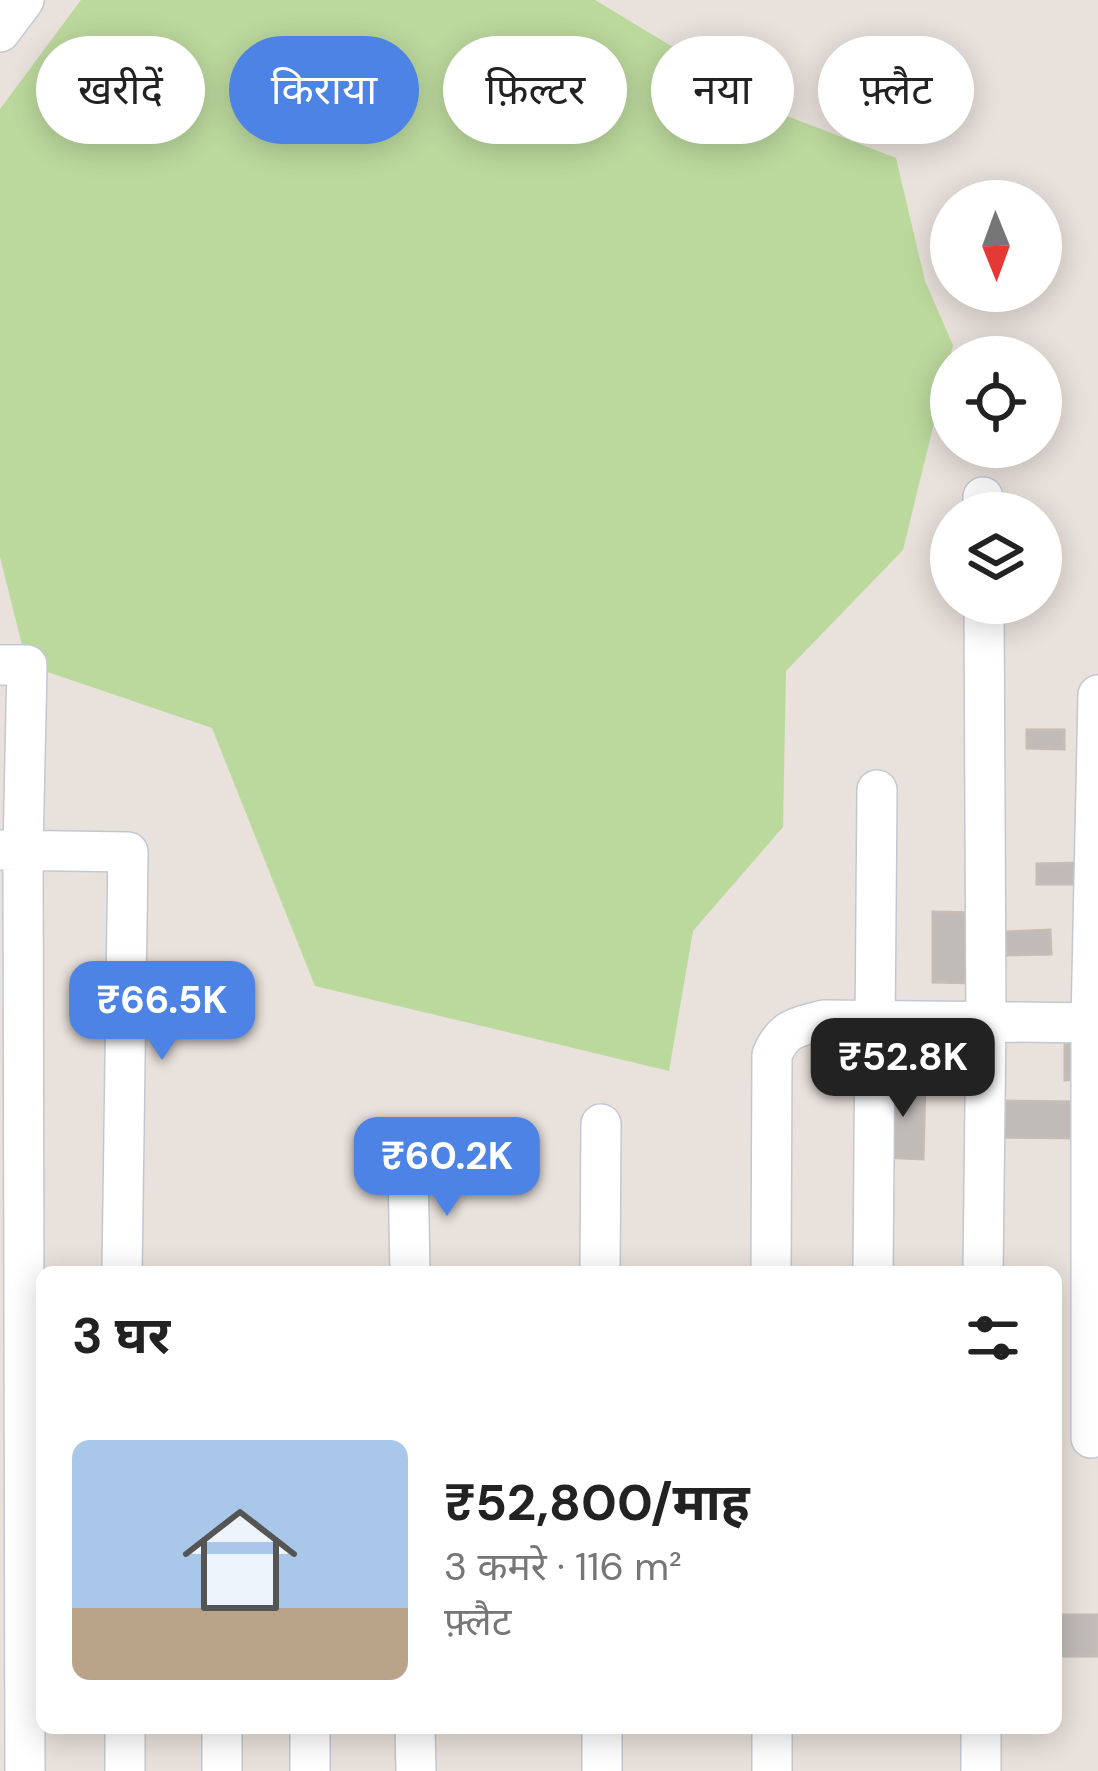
<!DOCTYPE html>
<html lang="hi">
<meta charset="utf-8">
<style>
:root{--surface:#fff;--page:#f6f6f6;--text:#222;--muted:#767676;--accent:#4d83e4}
body{margin:0;font-family:"DM Sans","Noto Sans Devanagari",sans-serif;background:var(--page);color:var(--text);height:100vh;display:flex;flex-direction:column;font-size:45px;white-space:nowrap}
*{box-sizing:border-box;margin:0}
p{font-size:39px;color:var(--muted)}
.icon{flex:none;width:66px;height:66px;fill:none;stroke:currentColor;stroke-width:2;stroke-linecap:round;stroke-linejoin:round}
.map{position:relative;flex:1;overflow:hidden}
.details{position:absolute;left:36px;top:1266px;width:1026px;height:468px;display:flex;flex-direction:column;background:var(--surface);border-radius:18px;box-shadow:0 6px 30px #0003}
.details>*{flex:none}
.banner{position:absolute;left:36px;top:36px;width:1026px;height:108px;display:flex;gap:24px}
.needle{width:78px;rotate:179deg}
.controls{position:absolute;left:930px;top:180px;display:grid;gap:24px}
.controls a{display:grid;place-items:center;width:132px;height:132px;border-radius:50%;background:var(--surface);box-shadow:0 6px 30px #0003;font-size:60px}
.price{position:absolute;translate:-50% -102px;padding:0 27px;border-radius:24px;background:var(--accent);color:#fff;font-size:39px;line-height:78px;filter:drop-shadow(0 3px 6px #0008)}
.price::after{content:'';position:absolute;left:50%;top:72px;width:36px;height:27px;margin-left:-18px;background:inherit;clip-path:polygon(0 0,100% 0,50% 100%)}
.price.active{background:#222;color:#fff}
ul{padding:0;list-style:none}
li{display:flex;align-items:center;gap:36px;height:300px;padding:0 36px}
li span{display:grid;place-items:center;flex:none;width:336px;height:240px;border-radius:18px;color:#555}
li>.icon{margin-inline-start:auto}
span .icon{width:144px;height:144px;fill:#fffc;stroke-width:1}
li b{font-size:51px}
h2{display:flex;justify-content:space-between;align-items:center;height:144px;padding:0 36px;font-size:51px}
.tag{padding:0 42px;border-radius:54px;background:var(--surface);box-shadow:0 6px 30px #0003;font-size:42px;line-height:108px}
.tag.active{background:var(--accent);color:#fff}
.map>svg:first-child{display:block}
.green{fill:#bcd99d}
.building{fill:#c1bbb8;stroke:#c4bcb5;stroke-width:3}
.lines{fill:none;stroke-linecap:round;stroke-linejoin:round}
.minor-casing{stroke:#c3c8d0;stroke-width:42}
.minor{stroke:#fff;stroke-width:39}
</style>
<div class="map">
<svg width="1098" height="1771" viewBox="0 0 1098 1771">
<rect width="100%" height="100%" fill="#e9e1db"/>
<!-- green -->
<path class="green" d="M 81,0 L 595,0 L 787,116 L 896,158 L 925,281 L 953,345 L 903,550 L 786,671 L 783,827 L 693,931 L 669,1071 L 315,986 L 212,728 L 27,665 L 0,557 L 0,109 Z"/>
<!-- building -->
<path class="building" d="M 1027,730 L 1064,730 L 1064,749 L 1027,748 Z
M 1081,863 L 1082,884 L 1037,884 L 1037,864 Z
M 933,912 L 979,913 L 978,983 L 933,982 Z
M 1050,930 L 1051,954 L 1007,955 L 1006,932 Z
M 925,1027 L 969,1028 L 969,1074 L 925,1074 Z
M 1080,1043 L 1081,1079 L 1065,1080 L 1065,1044 Z
M 883,1081 L 925,1083 L 923,1159 L 880,1157 Z
M 990,1101 L 1079,1102 L 1079,1138 L 990,1137 Z
M 1056,1615 L 1098,1615 L 1098,1656 L 1056,1656 Z"/>
<g class="lines">
<defs>
<path id="minor" d="M 0,32 L 24,0
M 983,497 L 983,513
M 0,665 L 27,665 L 23,851 L 25,1771
M 0,850 L 128,852 L 122,1272
M 408,1167 L 410,1272
M 600,1272 L 601,1124
M 771,1272 L 772,1055 C 783,1028 797,1027 824,1020 L 1098,1023
M 873,1272 L 877,790
M 983,1272 L 986,1021 L 984,603
M 1091,1438 L 1091,1023 L 1098,695
M 125,1728 L 125,1771
M 415,1728 L 416,1771
M 602,1728 L 602,1771
M 772,1728 L 772,1771
M 222,1771 L 222,1728
M 310,1771 L 310,1728
M 981,1771 L 981,1728"/>
</defs>
<!-- minor casing -->
<use href="#minor" class="minor-casing"/>
<!-- minor -->
<use href="#minor" class="minor"/>
</g>
</svg>
<div class="controls">
<a><svg class="needle" viewBox="-14 -14 28 28"><path d="M0-13l5 13h-10z" fill="#e53935"/><path d="M0 13l5-13h-10z" fill="#767676"/></svg></a>
<a><svg class="icon" aria-label="locate" viewBox="0 0 24 24"><circle cx="12" cy="12" r="6"/><path d="M12 2v4M12 18v4M2 12h4M18 12h4"/></svg></a>
<a><svg class="icon" aria-label="layers" viewBox="0 0 24 24"><path d="M12 4l9 5-9 5-9-5zM3 14l9 5 9-5"/></svg></a>
</div>
<b class="price" style="left:162px;top:1063px">₹66.5K</b>
<b class="price active" style="left:903px;top:1120px">₹52.8K</b>
<b class="price" style="left:447px;top:1219px">₹60.2K</b>
<div class="banner">
<a class="tag">खरीदें</a>
<a class="tag active">किराया</a>
<a class="tag">फ़िल्टर</a>
<a class="tag">नया</a>
<a class="tag">फ़्लैट</a>
</div>
<section class="details">
<h2>3 घर<svg class="icon" aria-label="filters" viewBox="0 0 24 24"><path d="M4 7h16M4 17h16"/><circle cx="9" cy="7" r="2"/><circle cx="15" cy="17" r="2"/></svg></h2>
<ul>
<li><span style="background:linear-gradient(#a9c7e8 70%,#b9a48a 0)"><svg class="icon" aria-label="home" viewBox="0 0 24 24"><path d="M3 11l9-7 9 7M6 9v11h12V9"/></svg></span><div><b>₹52,800/माह</b><p>3 कमरे · 116 m²</p><p>फ़्लैट</p></div></li>
</ul>
</section>
</div>
